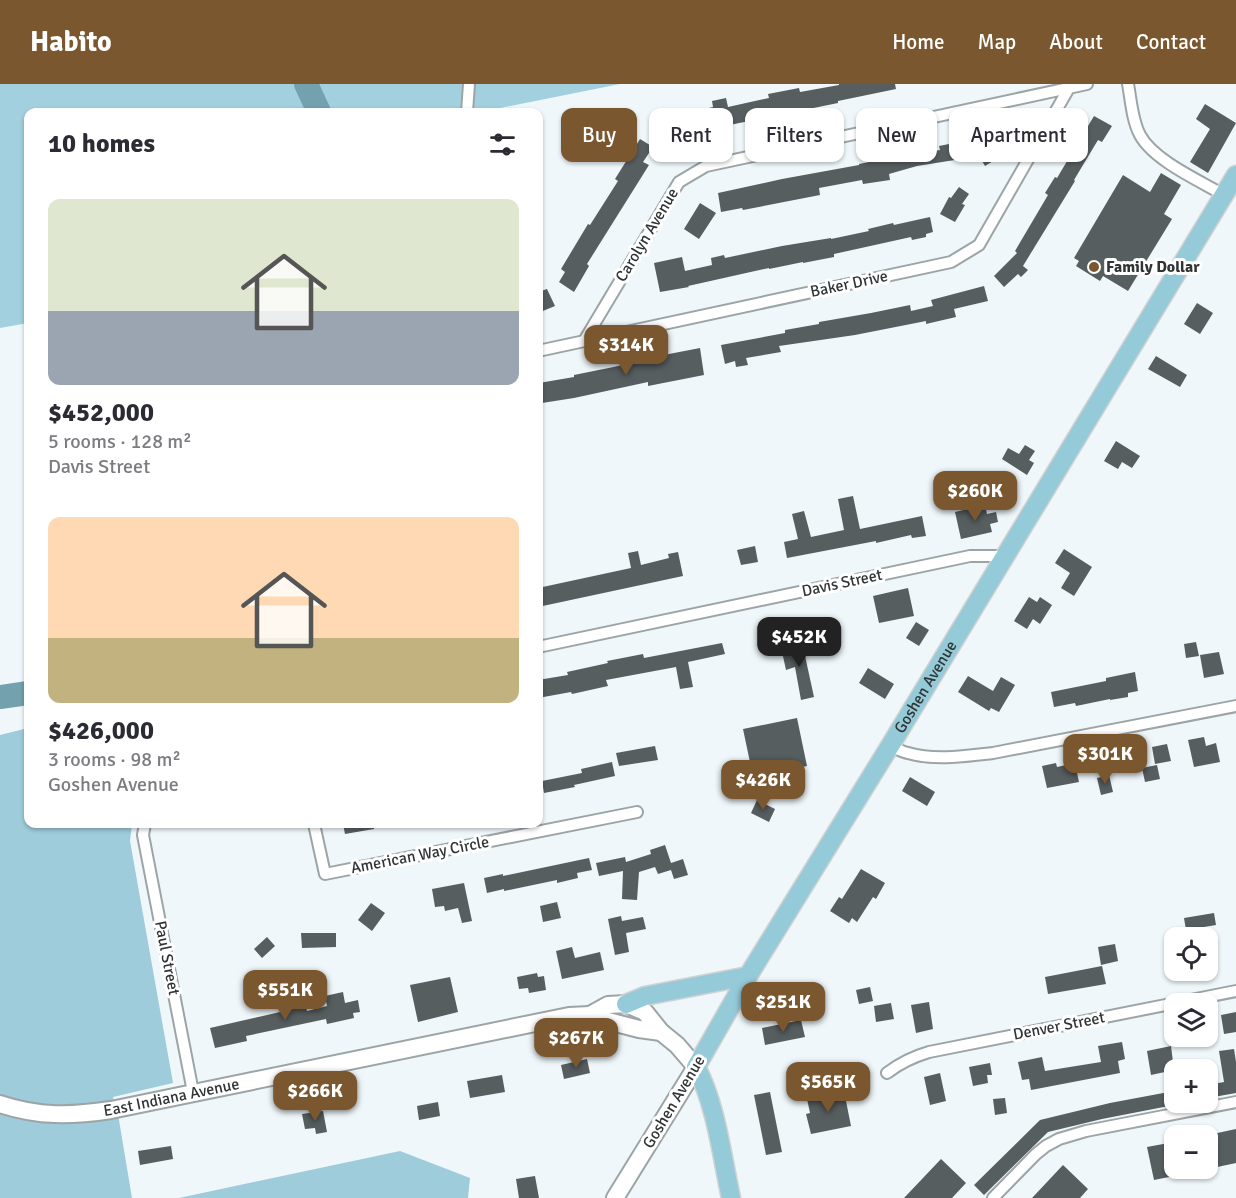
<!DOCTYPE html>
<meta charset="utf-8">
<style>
:root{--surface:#fff;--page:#f2f2f3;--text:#2b2b33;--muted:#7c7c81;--accent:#7a572f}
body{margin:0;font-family:Signika,sans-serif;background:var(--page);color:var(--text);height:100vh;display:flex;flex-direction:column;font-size:22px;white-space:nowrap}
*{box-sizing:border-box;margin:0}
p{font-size:20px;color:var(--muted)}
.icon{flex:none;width:33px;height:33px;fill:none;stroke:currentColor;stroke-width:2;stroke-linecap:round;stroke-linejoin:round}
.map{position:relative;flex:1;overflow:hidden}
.drawer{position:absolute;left:24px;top:24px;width:519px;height:720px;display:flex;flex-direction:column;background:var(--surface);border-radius:12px;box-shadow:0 2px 4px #0004}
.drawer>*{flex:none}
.guide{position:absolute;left:561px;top:24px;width:570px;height:54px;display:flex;gap:12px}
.controls{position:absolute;left:1164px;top:843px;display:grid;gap:12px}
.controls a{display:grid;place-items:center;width:54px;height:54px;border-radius:12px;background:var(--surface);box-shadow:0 2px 4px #0004;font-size:30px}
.price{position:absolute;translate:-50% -51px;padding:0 14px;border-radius:12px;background:var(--accent);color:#fff;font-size:20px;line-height:39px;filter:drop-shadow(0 2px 3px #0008)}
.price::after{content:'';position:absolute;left:50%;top:36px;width:18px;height:14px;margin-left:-9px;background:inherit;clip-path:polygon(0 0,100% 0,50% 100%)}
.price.current{background:#222;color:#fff}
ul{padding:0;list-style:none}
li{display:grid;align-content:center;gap:12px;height:318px;padding:0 24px}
li span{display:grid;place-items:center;height:186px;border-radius:12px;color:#555}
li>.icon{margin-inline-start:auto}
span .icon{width:108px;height:108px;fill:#fffc;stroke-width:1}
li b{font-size:26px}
h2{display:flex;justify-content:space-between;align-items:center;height:72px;padding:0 24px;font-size:26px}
.tag{padding:0 21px;border-radius:12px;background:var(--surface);box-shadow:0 2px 4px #0004;font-size:21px;line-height:54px}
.tag.current{background:var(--accent);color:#fff}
header{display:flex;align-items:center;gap:36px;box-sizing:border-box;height:84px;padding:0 30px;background:var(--accent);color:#fff}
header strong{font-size:28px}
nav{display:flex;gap:33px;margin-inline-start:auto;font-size:21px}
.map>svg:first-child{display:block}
.green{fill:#a2d0de}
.forest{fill:#9eccdb}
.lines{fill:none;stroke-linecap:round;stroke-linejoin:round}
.river{stroke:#73a1ae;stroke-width:24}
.building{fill:#575e60}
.street-casing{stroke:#9ca4a6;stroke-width:14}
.secondary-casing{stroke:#9ca4a6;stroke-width:20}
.primary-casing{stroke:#d2d2d3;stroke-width:21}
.street{stroke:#fff;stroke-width:10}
.secondary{stroke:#fff;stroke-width:16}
.primary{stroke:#95cad9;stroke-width:18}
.poi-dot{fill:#7a572f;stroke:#fff;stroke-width:2}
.labels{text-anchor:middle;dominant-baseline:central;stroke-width:6;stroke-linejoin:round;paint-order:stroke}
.street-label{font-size:16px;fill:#313435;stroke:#fff}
.poi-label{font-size:16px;font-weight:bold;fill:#313435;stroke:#fff;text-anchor:start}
</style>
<header>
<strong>Habito</strong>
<nav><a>Home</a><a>Map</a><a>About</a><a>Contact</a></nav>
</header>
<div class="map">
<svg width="1236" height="1114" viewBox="0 0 1236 1114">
<rect width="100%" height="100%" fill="#eff7fa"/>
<!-- green -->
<path class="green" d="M 0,0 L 620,0 L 480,28 L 28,28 L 28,239 L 0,244 Z"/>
<!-- forest -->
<path class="forest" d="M 28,644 L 28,740 L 132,740 L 130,757 L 173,999 L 113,1013 L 119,1036 L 132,1114 L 0,1114 L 0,651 Z
M 400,1067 L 470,1094 L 468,1114 L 179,1114 Z"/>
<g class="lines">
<!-- river -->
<path class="river" d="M 306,0 L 319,28
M 0,613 L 28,609"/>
</g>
<!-- building -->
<path class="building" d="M 839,0 L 895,0 L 896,5 L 838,17 L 838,19 L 700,47 L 690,51 L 690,50 L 670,59 L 661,40 L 670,35 L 671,38 L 692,28 L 713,23 L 712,17 L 726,14 L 728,23 L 769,14 L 768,10 L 799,4 L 800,8 L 839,1 Z
M 1205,20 L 1236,39 L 1208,89 L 1190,78 L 1210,45 L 1196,35 Z
M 1094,32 L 1112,42 L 1102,58 L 1098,56 L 1074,96 L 1075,97 L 1023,182 L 1028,186 L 1021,193 L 1018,190 L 1004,203 L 994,192 L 1017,169 L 1015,167 L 1048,111 L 1045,109 L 1055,93 L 1057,94 Z
M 990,49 L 1003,71 L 985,82 L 972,60 Z
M 640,55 L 653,63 L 643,78 L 649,81 L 587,180 L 589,182 L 574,208 L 559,198 L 565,188 L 561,185 L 588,140 L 590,141 L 618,97 L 615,95 Z
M 959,58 L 961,75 L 917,82 L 889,90 L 890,96 L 863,100 L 862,96 L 819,104 L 820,111 L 743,126 L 742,124 L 721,128 L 718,109 L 782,95 L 859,81 L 859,80 L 894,73 L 894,71 L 920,65 L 921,69 L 940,66 L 939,62 Z
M 1161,89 L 1181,101 L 1164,130 L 1172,135 L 1128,207 L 1103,192 L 1100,197 L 1076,182 L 1079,177 L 1074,174 L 1123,91 L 1150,108 Z
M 959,103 L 969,110 L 962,120 L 965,121 L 955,138 L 940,130 L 949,113 L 951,114 Z
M 700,119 L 716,129 L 699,155 L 684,145 Z
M 930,133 L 933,148 L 926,150 L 926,153 L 912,156 L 911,153 L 834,170 L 834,173 L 803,179 L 803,178 L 769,185 L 769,184 L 688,202 L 689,203 L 660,208 L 654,179 L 682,173 L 685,187 L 712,181 L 711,174 L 724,171 L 725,174 L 782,162 L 831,154 L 831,155 L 869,147 L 868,145 L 893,139 L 894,141 Z
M 984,202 L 988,217 L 954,225 L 956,233 L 926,240 L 926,237 L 855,251 L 779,262 L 781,268 L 746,274 L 748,281 L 736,283 L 735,277 L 725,280 L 721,261 L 785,249 L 785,246 L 819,240 L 819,238 L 871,229 L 910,221 L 911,227 L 933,222 L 931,216 Z
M 547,205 L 555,222 L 538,229 L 538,208 Z
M 1197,219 L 1213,229 L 1200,250 L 1184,240 Z
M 700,264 L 704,291 L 648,302 L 648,298 L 574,314 L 542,319 L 539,299 L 574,293 L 574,291 L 643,277 L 643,275 Z
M 1156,272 L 1187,291 L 1180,303 L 1148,285 Z
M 1116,357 L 1140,372 L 1132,384 L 1122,378 L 1118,385 L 1104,377 Z
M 1025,361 L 1035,367 L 1029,376 L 1034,379 L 1027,391 L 1002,375 L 1008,364 L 1019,370 Z
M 991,389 L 995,407 L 977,410 L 973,392 Z
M 853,412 L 860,445 L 922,432 L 926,452 L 912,454 L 911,451 L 876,459 L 876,457 L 787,474 L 784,458 L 798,455 L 792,430 L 804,427 L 811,453 L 844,446 L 838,415 Z
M 985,421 L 987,430 L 996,428 L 998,438 L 990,440 L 992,448 L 961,455 L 955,428 Z
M 755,462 L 758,478 L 741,481 L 737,466 Z
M 1064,465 L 1092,483 L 1074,512 L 1061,504 L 1070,489 L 1055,479 Z
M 638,467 L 641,481 L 669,474 L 668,470 L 678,468 L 683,492 L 538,523 L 538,504 L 631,484 L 628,469 Z
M 908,504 L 914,532 L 879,539 L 873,512 Z
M 1029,513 L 1037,518 L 1040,513 L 1052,521 L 1040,540 L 1033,535 L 1027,545 L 1014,537 Z
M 916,538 L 929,546 L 919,562 L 906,554 Z
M 802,558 L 814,613 L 801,616 L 795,583 L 786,586 L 781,563 Z
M 1196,558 L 1199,572 L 1186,574 L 1184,560 Z
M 722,559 L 725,570 L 688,578 L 693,603 L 680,605 L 676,583 L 606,596 L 608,602 L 572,610 L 571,608 L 538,614 L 538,596 L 568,591 L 567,588 L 608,579 L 607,577 L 643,570 L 644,574 Z
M 1219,568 L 1224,590 L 1204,594 L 1200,571 Z
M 868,584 L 894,600 L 885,615 L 859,599 Z
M 1135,588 L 1138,607 L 1128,609 L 1128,613 L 1110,616 L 1110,615 L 1076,622 L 1075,619 L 1054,623 L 1051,608 L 1106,597 L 1106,594 Z
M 968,592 L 993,607 L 1001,593 L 1015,601 L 999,628 L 991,624 L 989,627 L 958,608 Z
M 797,634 L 807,682 L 769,690 L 768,680 L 751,683 L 743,645 Z
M 1204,653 L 1206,662 L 1216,659 L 1220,678 L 1194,683 L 1188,656 Z
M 1167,660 L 1171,677 L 1155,680 L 1152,663 Z
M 655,662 L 658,676 L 619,682 L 616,669 Z
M 612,678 L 615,692 L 574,701 L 575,703 L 544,709 L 542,697 L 582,689 L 581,685 Z
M 730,678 L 748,688 L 741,700 L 724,689 Z
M 1056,679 L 1057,683 L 1075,679 L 1079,698 L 1047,704 L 1042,682 Z
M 1157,681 L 1160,695 L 1145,698 L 1142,684 Z
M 1109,691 L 1113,708 L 1101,711 L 1097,694 Z
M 910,693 L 935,708 L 927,722 L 902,707 Z
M 757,716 L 775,725 L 769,738 L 751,729 Z
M 343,740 L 374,740 L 374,745 L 345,750 Z
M 665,761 L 671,779 L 683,775 L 688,791 L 674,795 L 671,786 L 658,790 L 655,783 L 639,788 L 637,816 L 622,815 L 623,787 L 599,792 L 596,779 L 625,773 L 626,778 L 651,770 L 650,766 Z
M 589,774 L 592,786 L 577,789 L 578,794 L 557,799 L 557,796 L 504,807 L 504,805 L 487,809 L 484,794 L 503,790 L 503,792 Z
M 861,785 L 885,799 L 876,815 L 873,813 L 857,838 L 852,834 L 849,839 L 830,827 L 839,813 L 842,815 Z
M 464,799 L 472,837 L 462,839 L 458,824 L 445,827 L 444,822 L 435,823 L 432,805 Z
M 557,818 L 561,834 L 543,838 L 540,822 Z
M 371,819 L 385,829 L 372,847 L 358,836 Z
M 1214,829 L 1216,841 L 1186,846 L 1184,834 Z
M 621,832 L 622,837 L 643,833 L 646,845 L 626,849 L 629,868 L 615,871 L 608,835 Z
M 301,849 L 336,849 L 336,863 L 302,864 Z
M 267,853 L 275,862 L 262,874 L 254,865 Z
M 1115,860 L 1118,877 L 1101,881 L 1098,863 Z
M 572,863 L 575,874 L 600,868 L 604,886 L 562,895 L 556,867 Z
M 1102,882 L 1106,900 L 1048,910 L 1045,893 Z
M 537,889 L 538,893 L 544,892 L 546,906 L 529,909 L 528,904 L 519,905 L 517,893 Z
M 450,893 L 458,928 L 418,938 L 410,901 Z
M 870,903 L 873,917 L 859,920 L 856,906 Z
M 343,908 L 345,919 L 358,916 L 360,928 L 353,929 L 354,934 L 327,940 L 326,935 L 246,952 L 247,957 L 215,964 L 210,944 L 306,922 L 307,927 L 327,922 L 325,912 Z
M 929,918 L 933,945 L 916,949 L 911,921 Z
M 891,919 L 894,935 L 876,938 L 874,922 Z
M 1236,928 L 1236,948 L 1224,950 L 1221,931 Z
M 801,936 L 805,953 L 765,961 L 762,944 Z
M 1122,958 L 1125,975 L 1118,977 L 1120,989 L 1031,1006 L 1029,995 L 1022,996 L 1018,978 L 1042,973 L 1045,987 L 1101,978 L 1098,962 Z
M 1171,962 L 1174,986 L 1151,991 L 1147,967 Z
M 1234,965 L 1236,978 L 1236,1009 L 1208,1014 L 1208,1001 L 1224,998 L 1219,967 Z
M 587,975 L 590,989 L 564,995 L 561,981 Z
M 990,979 L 992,991 L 987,991 L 988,999 L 973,1002 L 969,983 Z
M 940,989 L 946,1017 L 930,1021 L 924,993 Z
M 502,991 L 505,1008 L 470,1014 L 467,997 Z
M 844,1007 L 851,1042 L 811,1050 L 806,1030 L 810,1029 L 807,1015 Z
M 1174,1007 L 1174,1021 L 1102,1035 L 1048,1048 L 984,1111 L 974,1101 L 1040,1036 L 1110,1019 Z
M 770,1008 L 782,1068 L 766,1071 L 754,1011 Z
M 1005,1014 L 1007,1029 L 995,1031 L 993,1015 Z
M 438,1018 L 440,1032 L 419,1036 L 417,1022 Z
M 323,1027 L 327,1048 L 316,1050 L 315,1044 L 305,1045 L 302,1030 Z
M 1236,1045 L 1236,1079 L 1208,1085 L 1208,1051 Z
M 1174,1058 L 1174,1092 L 1154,1096 L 1147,1063 Z
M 171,1062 L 173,1075 L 140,1081 L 138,1067 Z
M 941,1075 L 966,1099 L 952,1114 L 904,1114 Z
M 1063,1081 L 1088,1105 L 1080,1114 L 1032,1114 Z
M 535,1092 L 539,1114 L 519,1114 L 516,1095 Z"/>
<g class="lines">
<defs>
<path id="street" d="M 1128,0 C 1131,16 1132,36 1140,51 C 1153,76 1200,97 1224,111
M 467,28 L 469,0
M 584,257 L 679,98 L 706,82 L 1087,0
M 538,267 L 951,178 L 979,161 L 1069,4
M 538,563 L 970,472 L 1005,472
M 890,662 C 896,664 902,668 908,669 C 935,677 966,672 993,669 L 1236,622
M 145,740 L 143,751 L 193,1008
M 314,740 L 325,790 L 637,728
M 887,989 C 900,979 912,973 929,968 L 1236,907
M 993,1114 L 1036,1070 L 1046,1062 L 1059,1055 L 1086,1047 L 1236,1018"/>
<g id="secondary">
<path d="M 590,931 L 608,921 L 626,920 L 645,928 L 661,948 L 677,961 L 696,983 L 615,1114"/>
<path id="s1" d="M 0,1020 C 39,1033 71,1032 111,1026 L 569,932 L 590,931 L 608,937 L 639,945 L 661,948"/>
</g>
<g id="primary">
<path d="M 626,920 L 645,912 L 748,892"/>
<path id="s2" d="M 731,1114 C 722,1073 716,1020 696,983 L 748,892 L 890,662 L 1236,91"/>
</g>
</defs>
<!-- street casing -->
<use href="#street" class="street-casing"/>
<!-- secondary casing -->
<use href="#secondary" class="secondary-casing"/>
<!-- primary casing -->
<use href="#primary" class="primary-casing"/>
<!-- street -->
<use href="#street" class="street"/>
<!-- secondary -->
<use href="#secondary" class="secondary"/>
<!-- primary -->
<use href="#primary" class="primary"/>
</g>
<!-- markers -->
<circle class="poi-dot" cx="1094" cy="183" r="6"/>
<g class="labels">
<!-- street labels -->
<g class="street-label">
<text transform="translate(647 151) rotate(-59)">Carolyn Avenue</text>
<text transform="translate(849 200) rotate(-12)">Baker Drive</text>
<text transform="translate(842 499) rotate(-12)">Davis Street</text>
<text stroke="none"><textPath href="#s2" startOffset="580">Goshen Avenue</textPath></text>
<text transform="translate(420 771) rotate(-11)">American Way Circle</text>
<text transform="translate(167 874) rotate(79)">Paul Street</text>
<text transform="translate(1059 942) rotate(-11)">Denver Street</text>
<text stroke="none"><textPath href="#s1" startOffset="174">East Indiana Avenue</textPath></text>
<text transform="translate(674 1018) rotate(-59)">Goshen Avenue</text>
</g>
<!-- poi labels -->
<g class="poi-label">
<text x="1106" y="183">Family Dollar</text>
</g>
</g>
</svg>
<div class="controls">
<a><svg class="icon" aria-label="locate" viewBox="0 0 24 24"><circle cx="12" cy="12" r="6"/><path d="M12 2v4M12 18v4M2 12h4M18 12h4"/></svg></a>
<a><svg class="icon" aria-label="layers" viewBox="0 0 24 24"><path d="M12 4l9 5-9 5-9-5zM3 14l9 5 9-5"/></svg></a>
<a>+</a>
<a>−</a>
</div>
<b class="price" style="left:626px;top:292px">$314K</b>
<b class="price" style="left:975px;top:438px">$260K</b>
<b class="price current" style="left:799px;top:584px">$452K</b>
<b class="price" style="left:1105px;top:701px">$301K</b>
<b class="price" style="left:763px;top:727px">$426K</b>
<b class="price" style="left:285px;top:937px">$551K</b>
<b class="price" style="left:783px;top:949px">$251K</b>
<b class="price" style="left:576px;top:985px">$267K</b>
<b class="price" style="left:828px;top:1029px">$565K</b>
<b class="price" style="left:315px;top:1038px">$266K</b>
<div class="guide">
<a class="tag current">Buy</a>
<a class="tag">Rent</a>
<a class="tag">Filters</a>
<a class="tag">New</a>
<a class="tag">Apartment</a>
</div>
<section class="drawer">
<h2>10 homes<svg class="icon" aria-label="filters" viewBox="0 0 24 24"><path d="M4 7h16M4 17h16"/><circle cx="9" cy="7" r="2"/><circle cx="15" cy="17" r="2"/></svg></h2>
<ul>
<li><span style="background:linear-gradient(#dfe7d0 60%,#9aa5b1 0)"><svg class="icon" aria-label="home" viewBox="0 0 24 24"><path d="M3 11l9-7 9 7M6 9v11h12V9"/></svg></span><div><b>$452,000</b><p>5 rooms · 128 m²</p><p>Davis Street</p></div></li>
<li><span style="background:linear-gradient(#ffd9b3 65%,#c2b280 0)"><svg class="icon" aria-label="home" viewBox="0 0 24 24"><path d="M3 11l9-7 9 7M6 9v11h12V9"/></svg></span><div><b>$426,000</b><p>3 rooms · 98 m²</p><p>Goshen Avenue</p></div></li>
</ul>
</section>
</div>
